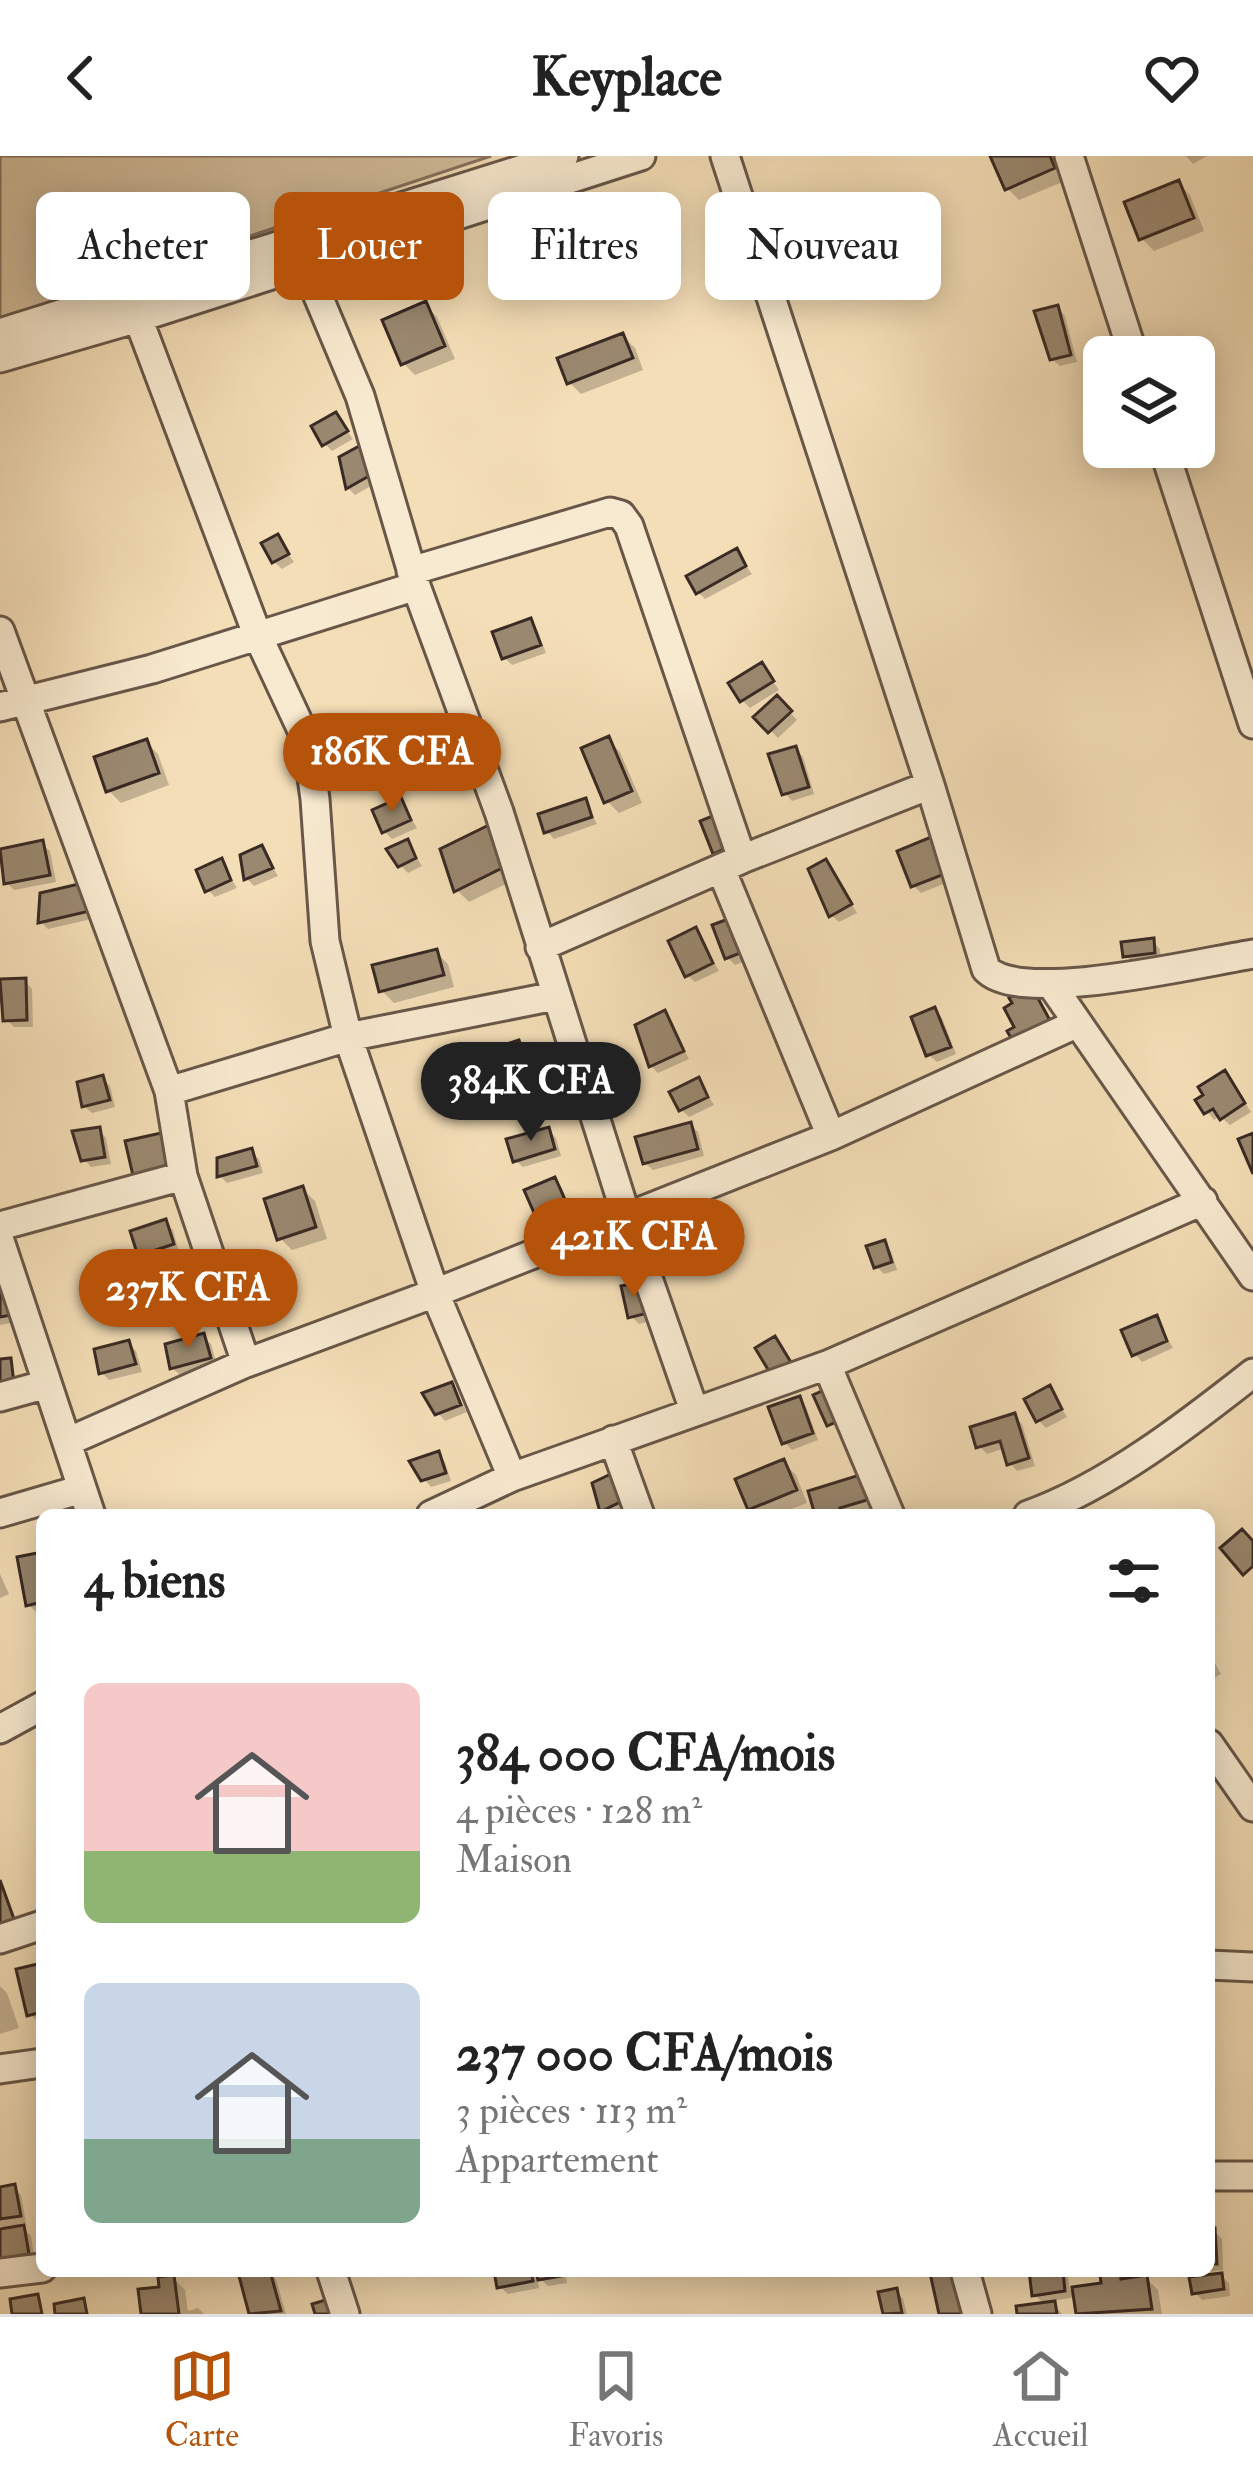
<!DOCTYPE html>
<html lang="fr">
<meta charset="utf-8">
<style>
:root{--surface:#fff;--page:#f2f2f2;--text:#222;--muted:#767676;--line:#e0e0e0;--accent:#b45309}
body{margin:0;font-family:"IM FELL Double Pica",serif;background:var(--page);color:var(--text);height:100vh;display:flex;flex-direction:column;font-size:45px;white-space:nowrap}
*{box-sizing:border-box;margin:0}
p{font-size:39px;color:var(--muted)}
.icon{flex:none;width:66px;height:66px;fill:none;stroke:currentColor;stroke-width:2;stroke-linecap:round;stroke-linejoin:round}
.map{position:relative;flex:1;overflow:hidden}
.panel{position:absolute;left:36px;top:1353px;width:1179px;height:768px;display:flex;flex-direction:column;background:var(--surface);border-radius:18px;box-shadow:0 6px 30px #0003}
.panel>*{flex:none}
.hud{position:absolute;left:36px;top:36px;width:1182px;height:108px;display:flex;gap:24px}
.controls{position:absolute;left:1083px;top:180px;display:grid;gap:24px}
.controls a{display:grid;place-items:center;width:132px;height:132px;border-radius:18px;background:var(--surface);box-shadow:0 6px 30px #0003;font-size:60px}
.price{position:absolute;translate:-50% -102px;padding:0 27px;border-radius:42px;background:var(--accent);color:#fff;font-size:39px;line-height:78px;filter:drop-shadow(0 3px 6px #0008)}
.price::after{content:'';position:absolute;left:50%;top:72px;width:36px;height:27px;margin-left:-18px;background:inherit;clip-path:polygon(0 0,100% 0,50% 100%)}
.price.selected{background:#222;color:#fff}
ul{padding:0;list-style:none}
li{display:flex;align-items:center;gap:36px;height:300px;padding:0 48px}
li span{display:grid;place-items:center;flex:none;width:336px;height:240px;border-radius:18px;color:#555}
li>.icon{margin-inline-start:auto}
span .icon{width:144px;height:144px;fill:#fffc;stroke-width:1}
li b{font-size:51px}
h2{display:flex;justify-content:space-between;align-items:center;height:144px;padding:0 48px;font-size:51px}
.tag{padding:0 42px;border-radius:18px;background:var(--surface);box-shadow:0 6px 30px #0003;font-size:42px;line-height:108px}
.tag.selected{background:var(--accent);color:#fff}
header{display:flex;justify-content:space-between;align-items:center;height:156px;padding:0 48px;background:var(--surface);font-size:54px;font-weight:700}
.menu{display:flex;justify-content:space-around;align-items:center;height:168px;border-top:3px solid var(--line);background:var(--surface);font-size:33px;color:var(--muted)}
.menu a{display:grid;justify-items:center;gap:6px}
.menu .selected{color:var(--accent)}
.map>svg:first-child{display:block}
.green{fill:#d4bf9e;stroke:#867461;stroke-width:3}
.shadow{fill:#0003}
.building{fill:#9a8870;stroke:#392a24;stroke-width:3}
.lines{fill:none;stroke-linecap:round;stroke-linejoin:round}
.minor-casing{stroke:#685749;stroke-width:33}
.minor{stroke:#f8ead0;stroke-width:27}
</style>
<header><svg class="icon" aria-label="back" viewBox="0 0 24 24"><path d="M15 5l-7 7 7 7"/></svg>Keyplace<svg class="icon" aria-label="heart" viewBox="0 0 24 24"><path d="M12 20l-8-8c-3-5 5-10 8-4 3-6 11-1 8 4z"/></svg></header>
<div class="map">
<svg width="1253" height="2158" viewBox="0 0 1253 2158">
<rect width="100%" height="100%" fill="#f4deb7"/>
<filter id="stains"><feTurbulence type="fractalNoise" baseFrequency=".00167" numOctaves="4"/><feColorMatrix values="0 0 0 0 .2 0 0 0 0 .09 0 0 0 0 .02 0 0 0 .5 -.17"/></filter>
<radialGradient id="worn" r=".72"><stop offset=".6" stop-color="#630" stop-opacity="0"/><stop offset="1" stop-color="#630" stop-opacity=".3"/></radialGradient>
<!-- green -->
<path class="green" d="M 0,0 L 491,0 L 0,163 Z"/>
<!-- shadow -->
<path class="shadow" d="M 994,0 L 1055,0 L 1065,25 L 1019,44 L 1007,32 Z
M 1186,0 L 1207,0 L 1193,8 Z
M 1178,27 L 1190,39 L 1204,75 L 1154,95 L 1142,83 Z
M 607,66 L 619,78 L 627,103 L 554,127 L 542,114 Z
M 425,149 L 437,161 L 455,203 L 415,219 L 403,207 Z
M 1058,152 L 1065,160 L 1077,206 L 1060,210 L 1052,203 Z
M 623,180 L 635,192 L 643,214 L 581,238 L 569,226 Z
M 336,259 L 353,283 L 332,295 L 325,288 Z
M 343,303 L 382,324 L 355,339 L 348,332 Z
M 277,382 L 294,406 L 282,413 L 274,406 Z
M 736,396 L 752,418 L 705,443 L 698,436 Z
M 530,465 L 537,473 L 546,497 L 512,509 L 505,502 Z
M 762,510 L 779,534 L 750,552 L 742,544 Z
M 7,515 L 23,541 L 4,539 L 0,518 Z
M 777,543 L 797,564 L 778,582 L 758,561 Z
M 608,584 L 620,596 L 642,647 L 619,657 L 607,645 Z
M 146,586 L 158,598 L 169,629 L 121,647 L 109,635 Z
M 795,593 L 803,601 L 814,638 L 792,645 L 785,637 Z
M 400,644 L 417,672 L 392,683 L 384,675 Z
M 585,646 L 597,668 L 554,683 L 547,675 Z
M 490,672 L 520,721 L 469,746 L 457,734 Z
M 935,683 L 956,723 L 921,737 L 914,730 Z
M 407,686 L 422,710 L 408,717 L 400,709 Z
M 42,688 L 50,695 L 56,726 L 14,734 L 6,726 L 0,696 Z
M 262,692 L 278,720 L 254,730 L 247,723 L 243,701 Z
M 221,706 L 237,732 L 215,741 L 208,734 Z
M 826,707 L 857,757 L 839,766 L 831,759 Z
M 90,738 L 96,762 L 48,773 L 41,766 Z
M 730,765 L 749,804 L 735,809 L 727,801 Z
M 696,775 L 719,815 L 695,826 L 687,819 Z
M 1152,785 L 1160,793 L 1161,804 L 1133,807 L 1126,799 Z
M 436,796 L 448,808 L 454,831 L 394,847 L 382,835 Z
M 25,825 L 32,833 L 33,871 L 14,871 L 6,863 Z
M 934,855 L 942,862 L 956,898 L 937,906 L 929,899 Z
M 665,858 L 689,903 L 658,917 L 651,910 Z
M 518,888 L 525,895 L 535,926 L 507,936 L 499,928 Z
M 102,922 L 110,930 L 115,951 L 92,957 L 84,950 Z
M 699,925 L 714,949 L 689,961 L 681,953 Z
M 1232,926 L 1251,956 L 1230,969 L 1220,960 L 1214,964 L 1199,945 Z
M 690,969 L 698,976 L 704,1000 L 653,1014 L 645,1007 Z
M 99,974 L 106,982 L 111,1008 L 91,1011 L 84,1003 Z
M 548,974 L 556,982 L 561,1000 L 523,1011 L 515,1004 Z
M 251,996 L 259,1003 L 263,1017 L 227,1027 L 220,1020 Z
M 555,1024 L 562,1032 L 578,1070 L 552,1081 L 544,1074 Z
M 302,1033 L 315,1045 L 327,1083 L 292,1094 L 280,1082 Z
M 165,1067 L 173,1074 L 179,1096 L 148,1106 L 141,1098 Z
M 884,1088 L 891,1095 L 897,1114 L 884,1118 L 876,1110 Z
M 222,1113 L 234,1125 L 239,1150 L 159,1169 L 147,1156 Z
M 0,1125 L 17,1166 L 0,1169 Z
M 640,1129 L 654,1164 L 639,1168 L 631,1160 Z
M 1156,1163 L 1173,1192 L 1142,1206 L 1135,1198 Z
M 203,1181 L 211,1188 L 217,1209 L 180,1219 L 172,1212 Z
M 128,1187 L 136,1195 L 142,1216 L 109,1224 L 102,1217 Z
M 452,1229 L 467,1256 L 445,1265 L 438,1257 Z
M 1049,1233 L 1067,1261 L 1046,1272 L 1038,1264 Z
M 799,1243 L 806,1251 L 818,1284 L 792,1294 L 784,1286 Z
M 1014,1260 L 1022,1268 L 1035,1310 L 1017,1315 L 1010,1307 L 1005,1292 L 987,1298 L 979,1290 Z
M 438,1299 L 445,1306 L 451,1325 L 431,1331 L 424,1323 Z
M 784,1307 L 796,1319 L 807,1347 L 776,1359 L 757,1359 L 750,1352 Z
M 868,1320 L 887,1353 L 867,1359 L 818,1359 Z
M 596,1329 L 632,1351 L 607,1359 Z
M 42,1399 L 42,1460 L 41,1461 L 29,1449 Z
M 0,1418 L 9,1438 L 0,1442 Z
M 1209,1497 L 1221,1518 L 1209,1525 Z
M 0,1726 L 19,1771 L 0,1777 Z
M 42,1810 L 42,1870 L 30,1858 Z
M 0,1830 L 7,1837 L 19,1872 L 0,1878 Z
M 14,2032 L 21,2039 L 26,2067 L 19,2068 L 31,2080 L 35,2105 L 8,2110 L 0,2097 L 0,2076 L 5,2075 L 0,2070 L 0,2034 Z
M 1214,2075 L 1222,2083 L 1223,2114 L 1204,2116 L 1209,2115 L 1209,2076 Z
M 269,2115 L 276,2123 L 286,2158 L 252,2158 L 242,2122 Z
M 497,2115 L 565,2115 L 567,2127 L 548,2130 L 536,2118 L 539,2132 L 508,2138 L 500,2131 Z
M 1032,2115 L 1067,2115 L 1070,2134 L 1104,2129 L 1119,2118 L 1125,2125 L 1146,2122 L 1158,2134 L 1162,2158 L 1079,2158 L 1076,2141 L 1051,2145 L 1062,2158 L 1020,2158 L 1045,2149 L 1035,2139 Z
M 1221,2120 L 1229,2127 L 1230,2140 L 1202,2144 L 1195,2136 Z
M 173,2122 L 185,2134 L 188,2155 L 198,2152 L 204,2158 L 144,2158 Z
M 896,2135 L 903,2143 L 907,2158 L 886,2158 L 881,2139 Z"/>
<!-- building -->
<path class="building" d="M 990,0 L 1050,0 L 1055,12 L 1005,34 Z
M 1179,24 L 1194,62 L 1139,84 L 1124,46 Z
M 608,62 L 617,91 L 539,116 L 530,87 Z
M 426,145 L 445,190 L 401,209 L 382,164 Z
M 1058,149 L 1071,199 L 1050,204 L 1034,155 Z
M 623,177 L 633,202 L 567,228 L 557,202 Z
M 336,256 L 348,275 L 322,290 L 311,270 Z
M 361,289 L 376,316 L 346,333 L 339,301 Z
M 278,378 L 289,398 L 272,407 L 261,387 Z
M 737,392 L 746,410 L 696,438 L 686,420 Z
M 531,462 L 541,489 L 502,503 L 492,476 Z
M 762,506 L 774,525 L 740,546 L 728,527 Z
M 777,539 L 792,555 L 768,577 L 753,561 Z
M 609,580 L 632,635 L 604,647 L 581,592 Z
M 147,583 L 159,617 L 106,636 L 94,601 Z
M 796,590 L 809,631 L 782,639 L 768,598 Z
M 401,641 L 411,664 L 382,677 L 372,654 Z
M 586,642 L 592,661 L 544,677 L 538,658 Z
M 715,659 L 728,691 L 713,698 L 700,665 Z
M 491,668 L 510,708 L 454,736 L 440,693 Z
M 936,679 L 950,716 L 911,731 L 897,695 Z
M 408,683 L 416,702 L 398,711 L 386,693 Z
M 43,684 L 50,719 L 4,728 L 0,693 Z
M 262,689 L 273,712 L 244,724 L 240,699 Z
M 222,702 L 231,724 L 205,736 L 196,714 Z
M 826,703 L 852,748 L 829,761 L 808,713 Z
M 83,727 L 90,755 L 38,767 L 40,737 Z
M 731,762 L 743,796 L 725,803 L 712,769 Z
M 696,771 L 713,807 L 685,821 L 668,785 Z
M 1154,782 L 1155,797 L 1123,801 L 1121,786 Z
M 437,793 L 444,819 L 379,836 L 372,809 Z
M 26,822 L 27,864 L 3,865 L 0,823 Z
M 1022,835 L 1025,840 L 1034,835 L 1052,868 L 1015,889 L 1007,875 L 1014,871 L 1004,852 L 1012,847 L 1009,842 Z
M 935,851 L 951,891 L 926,900 L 911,861 Z
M 665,854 L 684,895 L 649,911 L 635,869 Z
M 519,884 L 530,919 L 496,930 L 485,895 Z
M 1225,914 L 1245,947 L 1220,964 L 1213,953 L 1204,958 L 1195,944 L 1203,939 L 1198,931 Z
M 103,919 L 110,944 L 82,951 L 77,926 Z
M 699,921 L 708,941 L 679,955 L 669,936 Z
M 691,966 L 698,993 L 643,1008 L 635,981 Z
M 100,971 L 105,1001 L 81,1005 L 72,975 Z
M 549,971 L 555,993 L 513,1006 L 506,983 Z
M 161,977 L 170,1016 L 134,1024 L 125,985 Z
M 1253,977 L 1253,1018 L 1238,983 Z
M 252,992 L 257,1010 L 217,1021 L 217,1002 Z
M 555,1021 L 573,1062 L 542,1075 L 524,1034 Z
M 303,1030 L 316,1071 L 277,1084 L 264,1043 Z
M 166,1063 L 174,1088 L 138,1100 L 130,1075 Z
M 885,1084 L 892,1106 L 874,1112 L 866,1090 Z
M 223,1110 L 229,1139 L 144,1158 L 138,1130 Z
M 0,1122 L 11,1159 L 0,1161 Z
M 641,1126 L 648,1157 L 628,1162 L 621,1130 Z
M 1157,1159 L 1167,1185 L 1132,1200 L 1121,1174 Z
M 204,1177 L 211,1202 L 170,1213 L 165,1188 Z
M 775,1180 L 792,1208 L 772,1220 L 755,1192 Z
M 129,1184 L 136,1208 L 99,1218 L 94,1193 Z
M 11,1202 L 15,1236 L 0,1237 L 0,1203 Z
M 452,1226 L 461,1249 L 435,1259 L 422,1237 Z
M 1050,1229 L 1062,1253 L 1036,1266 L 1024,1243 Z
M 831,1231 L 845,1262 L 827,1270 L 813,1239 Z
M 800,1240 L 813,1277 L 782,1288 L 768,1251 Z
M 1015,1257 L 1029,1302 L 1007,1309 L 1000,1285 L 976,1292 L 970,1271 Z
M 439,1295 L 446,1317 L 421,1325 L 409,1305 Z
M 784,1303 L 797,1334 L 748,1354 L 735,1323 Z
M 869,1316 L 877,1341 L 840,1352 L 842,1359 L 815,1359 L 808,1335 Z
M 613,1317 L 626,1343 L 600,1356 L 592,1327 Z
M 1242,1373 L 1253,1385 L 1253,1410 L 1243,1419 L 1220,1392 Z
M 42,1396 L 42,1446 L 26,1450 L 17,1401 Z
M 0,1724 L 14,1763 L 0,1768 Z
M 42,1807 L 42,1856 L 27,1860 L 16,1813 Z
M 15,2028 L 21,2060 L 0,2063 L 0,2031 Z
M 24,2069 L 29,2098 L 0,2103 L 0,2073 Z
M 1215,2072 L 1217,2108 L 1209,2108 L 1209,2073 Z
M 257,2115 L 270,2115 L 281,2155 L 249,2158 L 239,2120 Z
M 494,2115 L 531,2115 L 533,2125 L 497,2132 Z
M 536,2115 L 560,2115 L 561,2120 L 538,2124 Z
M 961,2115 L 970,2158 L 939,2158 L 930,2117 Z
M 1029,2115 L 1063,2115 L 1065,2135 L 1032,2140 Z
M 1120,2115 L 1121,2123 L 1147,2119 L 1152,2153 L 1076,2158 L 1072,2131 L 1101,2127 L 1100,2118 Z
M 1222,2117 L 1224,2133 L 1192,2138 L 1189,2121 Z
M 174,2119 L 179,2158 L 141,2158 L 138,2133 L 159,2131 L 158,2121 Z
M 897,2132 L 902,2157 L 883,2158 L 878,2136 Z
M 38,2138 L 42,2158 L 12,2158 L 10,2143 Z
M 84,2142 L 87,2158 L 55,2158 L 54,2148 Z
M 332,2142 L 337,2158 L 315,2158 L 312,2148 Z
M 1055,2145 L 1057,2158 L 1017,2158 L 1016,2150 Z"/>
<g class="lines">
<defs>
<path id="minor" d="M 725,0 L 930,629 L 986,813 C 1020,850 1202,806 1253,798
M 1069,0 L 1134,201
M 305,109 L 360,240 L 416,430 L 499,656 L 626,1059 L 694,1254
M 138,162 L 257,478 L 307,585 L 315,643 L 325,785 L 348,881 L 435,1137 L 512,1321
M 0,177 L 564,0
M 0,202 L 138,162 L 641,0
M 1163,291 L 1253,568
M 411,415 L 610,356 L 621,359 L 629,370 L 742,703
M 0,475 L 169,935 L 183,1020 L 246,1207
M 0,551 L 152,513 L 416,430
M 721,713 L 831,980
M 540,791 L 742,703 L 930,629
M 1053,831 L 1253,1120
M 169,935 L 348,881 L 555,840
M 0,1070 L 183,1020
M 0,1085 L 91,1359
M 827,1209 L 890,1359
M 0,1241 L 47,1228
M 613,1284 L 640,1359
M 67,1286 L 246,1207 L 435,1137 L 831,980 L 1078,867
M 0,1357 L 82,1333
M 431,1359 L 512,1321 L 827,1209 L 1203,1045
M 1028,1359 C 1107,1331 1187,1269 1253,1217
M 0,1573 L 42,1550
M 1209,1588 L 1253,1651
M 0,1783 L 42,1769
M 1209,1809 L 1253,1811
M 0,1913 L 42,1907
M 1209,2020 L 1253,2020
M 331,2115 L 345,2158
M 965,2115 L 977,2158
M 0,2117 L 42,2112"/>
</defs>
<!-- minor casing -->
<use href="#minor" class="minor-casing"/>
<!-- minor -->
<use href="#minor" class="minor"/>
</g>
<rect width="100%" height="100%" filter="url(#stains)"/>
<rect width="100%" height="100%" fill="url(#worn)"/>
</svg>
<div class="controls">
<a><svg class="icon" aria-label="layers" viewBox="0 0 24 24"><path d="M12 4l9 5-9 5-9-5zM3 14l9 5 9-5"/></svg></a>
</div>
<b class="price" style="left:392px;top:659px">186K CFA</b>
<b class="price selected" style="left:531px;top:988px">384K CFA</b>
<b class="price" style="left:634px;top:1144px">421K CFA</b>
<b class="price" style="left:188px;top:1195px">237K CFA</b>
<div class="hud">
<a class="tag">Acheter</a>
<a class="tag selected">Louer</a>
<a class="tag">Filtres</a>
<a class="tag">Nouveau</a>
</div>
<section class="panel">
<h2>4 biens<svg class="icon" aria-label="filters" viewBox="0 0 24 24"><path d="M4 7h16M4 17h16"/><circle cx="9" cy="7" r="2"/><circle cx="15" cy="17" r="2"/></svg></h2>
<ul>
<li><span style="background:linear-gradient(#f6c9c9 70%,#8fb573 0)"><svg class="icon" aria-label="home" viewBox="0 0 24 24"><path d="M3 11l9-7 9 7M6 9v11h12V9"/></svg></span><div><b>384 000 CFA/mois</b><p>4 pièces · 128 m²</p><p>Maison</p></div></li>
<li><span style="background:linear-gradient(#c9d6e8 65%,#7fa58c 0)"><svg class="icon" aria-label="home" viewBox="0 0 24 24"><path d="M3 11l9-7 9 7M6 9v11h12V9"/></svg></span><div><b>237 000 CFA/mois</b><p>3 pièces · 113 m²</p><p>Appartement</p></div></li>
</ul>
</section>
</div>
<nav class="menu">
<a class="selected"><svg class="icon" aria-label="map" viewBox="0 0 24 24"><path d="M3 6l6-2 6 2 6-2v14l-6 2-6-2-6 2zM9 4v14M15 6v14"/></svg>Carte</a>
<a><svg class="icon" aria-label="saved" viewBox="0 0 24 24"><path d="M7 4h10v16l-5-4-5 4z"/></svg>Favoris</a>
<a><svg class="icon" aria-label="home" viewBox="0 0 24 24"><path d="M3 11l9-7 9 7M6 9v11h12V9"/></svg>Accueil</a>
</nav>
